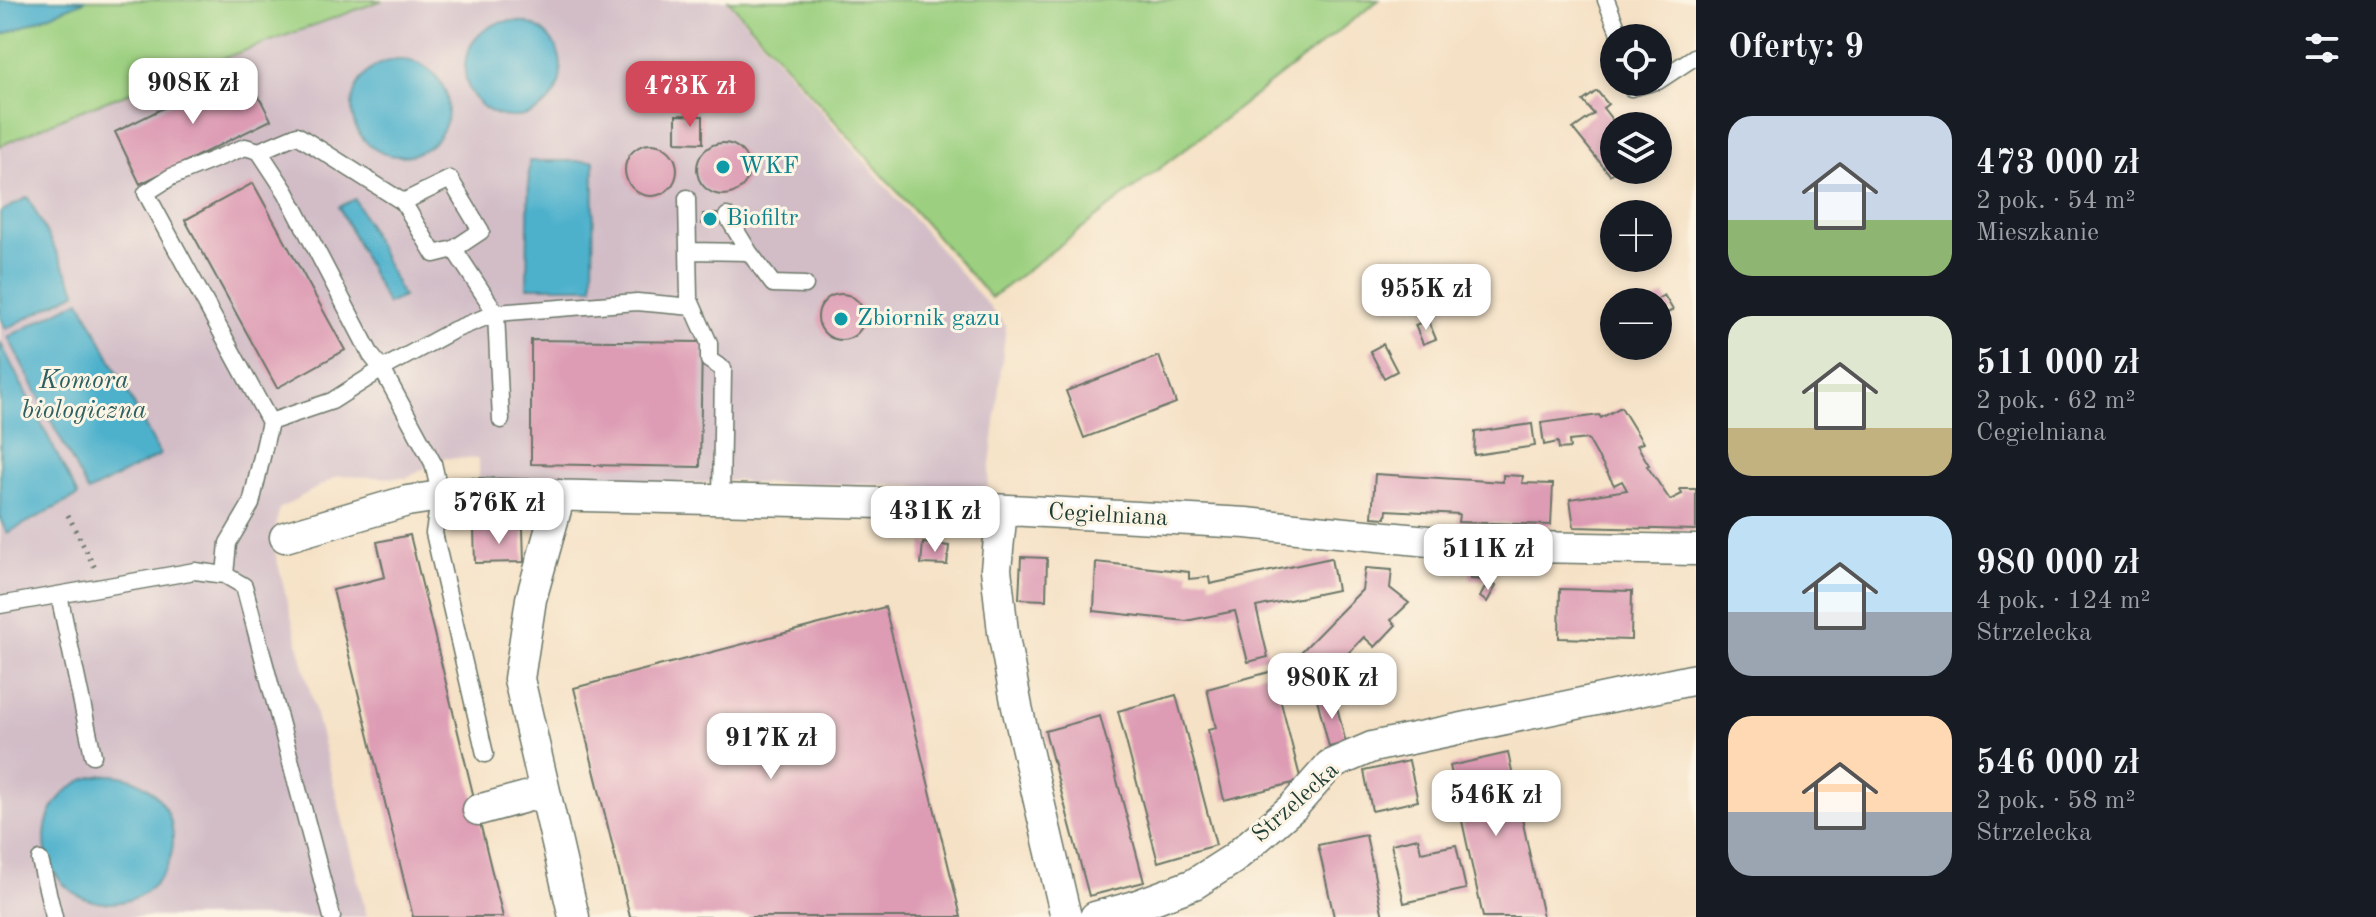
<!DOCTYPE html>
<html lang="pl">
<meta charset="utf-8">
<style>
:root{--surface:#171b24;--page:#242831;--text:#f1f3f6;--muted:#9ea1a6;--accent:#d1495b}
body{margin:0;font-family:"Old Standard TT",serif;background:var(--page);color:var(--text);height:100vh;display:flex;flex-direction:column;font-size:30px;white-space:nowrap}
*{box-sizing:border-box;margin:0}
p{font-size:26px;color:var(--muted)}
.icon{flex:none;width:44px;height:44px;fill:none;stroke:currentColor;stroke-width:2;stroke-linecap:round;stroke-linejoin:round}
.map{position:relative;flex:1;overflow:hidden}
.details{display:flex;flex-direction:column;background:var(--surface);width:680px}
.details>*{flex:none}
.fabs{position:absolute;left:1600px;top:24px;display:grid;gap:16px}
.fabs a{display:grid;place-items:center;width:72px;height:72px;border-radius:50%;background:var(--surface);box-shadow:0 4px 12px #0003;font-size:40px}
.price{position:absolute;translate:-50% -68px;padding:0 18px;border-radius:16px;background:#fff;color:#222;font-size:26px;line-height:52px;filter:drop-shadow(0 2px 4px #0008)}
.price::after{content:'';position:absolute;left:50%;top:48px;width:24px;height:18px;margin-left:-12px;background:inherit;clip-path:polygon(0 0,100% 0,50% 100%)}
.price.current{background:var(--accent);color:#fff}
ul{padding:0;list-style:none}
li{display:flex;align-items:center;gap:24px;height:200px;padding:0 32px}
li span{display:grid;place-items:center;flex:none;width:224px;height:160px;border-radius:24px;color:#555}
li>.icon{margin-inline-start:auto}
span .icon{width:96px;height:96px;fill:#fffc;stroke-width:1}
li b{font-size:34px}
h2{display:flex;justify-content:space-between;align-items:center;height:96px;padding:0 32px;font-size:34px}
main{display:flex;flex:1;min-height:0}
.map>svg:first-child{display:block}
.industrial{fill:#d2bdc7}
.green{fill:#9cd080;stroke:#5e865a;stroke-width:2}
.water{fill:#4db1cc;stroke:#367780;stroke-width:2}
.building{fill:#dd9bb4}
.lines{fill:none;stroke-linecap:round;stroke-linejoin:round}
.lane-casing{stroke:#6a7667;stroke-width:19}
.street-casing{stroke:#6a7667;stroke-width:33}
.path{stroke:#6a7667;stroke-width:5;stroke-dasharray:2 6;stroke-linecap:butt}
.lane{stroke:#fff;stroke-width:16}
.street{stroke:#fff;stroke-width:30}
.culture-dot{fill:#0f9aa8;stroke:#fcf5e5;stroke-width:3}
.labels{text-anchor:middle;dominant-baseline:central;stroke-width:6;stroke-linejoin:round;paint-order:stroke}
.culture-label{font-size:24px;fill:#0d838f;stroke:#fcf5e5;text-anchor:start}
.street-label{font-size:24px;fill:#1f3d34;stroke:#fcf5e5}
.water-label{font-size:26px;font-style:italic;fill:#2d6062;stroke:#fcf5e5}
</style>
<main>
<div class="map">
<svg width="1696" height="917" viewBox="0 0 1696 917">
<rect width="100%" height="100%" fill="#fcf5e5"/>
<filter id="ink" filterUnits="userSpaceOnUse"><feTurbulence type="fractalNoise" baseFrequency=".0125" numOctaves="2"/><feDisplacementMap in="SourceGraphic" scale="16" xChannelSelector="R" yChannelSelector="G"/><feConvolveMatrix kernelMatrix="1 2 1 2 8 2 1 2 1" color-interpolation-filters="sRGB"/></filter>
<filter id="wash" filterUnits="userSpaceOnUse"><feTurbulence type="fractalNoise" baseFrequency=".006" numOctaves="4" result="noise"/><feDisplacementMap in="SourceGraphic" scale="32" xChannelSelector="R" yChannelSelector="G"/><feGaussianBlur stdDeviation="1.8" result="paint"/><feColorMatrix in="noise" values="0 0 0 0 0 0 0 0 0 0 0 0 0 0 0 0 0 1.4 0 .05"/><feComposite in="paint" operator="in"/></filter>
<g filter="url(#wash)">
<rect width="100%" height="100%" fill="#f5e1c5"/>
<!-- industrial -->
<path class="industrial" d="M 383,0 L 726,0 L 1006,326 L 987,492 L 896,485 L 749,483 L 738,480 L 697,483 L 479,480 L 479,459 L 443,458 L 407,478 L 338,476 L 279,509 L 273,544 L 367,917 L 0,917 L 0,146 L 74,113 Z"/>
<!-- green -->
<path class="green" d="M 86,0 L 383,0 L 74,113 L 0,146 L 0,36 Z
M 728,0 L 1379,0 L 991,298 Z"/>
<!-- water -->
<path class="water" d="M 0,0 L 86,0 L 0,36 Z
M465 69a48 48 0 1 1 96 0a48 48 0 1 1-96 0Z
M352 108a48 48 0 1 1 96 0a48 48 0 1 1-96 0Z
M 529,161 L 594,161 L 593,287 L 527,287 Z
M 28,197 L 77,292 L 6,329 L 0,317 L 0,212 Z
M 355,199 L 403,297 L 387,304 L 339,207 Z
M 80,300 L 160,455 L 88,492 L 8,337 Z
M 0,342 L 78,496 L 7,533 L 0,519 Z
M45 839a64 64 0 1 1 128 0a64 64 0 1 1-128 0Z"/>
<g id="blocks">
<!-- building -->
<path class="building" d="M 244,68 L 271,120 L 140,184 L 115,132 Z
M 1597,91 L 1608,104 L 1603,108 L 1617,126 L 1614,126 L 1614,170 L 1617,170 L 1610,175 L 1573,129 L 1594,114 L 1583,101 Z
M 676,115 L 703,116 L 703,143 L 676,142 Z
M697 169a26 26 0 1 1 52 0a26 26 0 1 1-52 0Z
M625 170a26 26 0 1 1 52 0a26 26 0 1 1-52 0Z
M 253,183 L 345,350 L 277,388 L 185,220 Z
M 703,214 L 718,214 L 718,224 L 702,224 Z
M818 317a23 23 0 1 1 46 0a23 23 0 1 1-46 0Z
M 1664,295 L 1673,310 L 1658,318 L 1658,302 L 1652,302 Z
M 1428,320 L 1436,339 L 1423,344 L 1415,325 Z
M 531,340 L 702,342 L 700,467 L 531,464 Z
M 1383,344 L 1397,371 L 1384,378 L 1370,351 Z
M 1159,356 L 1176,403 L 1084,438 L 1066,391 Z
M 1621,407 L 1643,443 L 1637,445 L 1649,465 L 1647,466 L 1670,500 L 1682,494 L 1680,489 L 1696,489 L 1696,530 L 1574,527 L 1570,499 L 1627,490 L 1622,481 L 1614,485 L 1588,439 L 1569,441 L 1570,448 L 1559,449 L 1558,442 L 1544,445 L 1541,423 L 1599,415 L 1601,418 Z
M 1532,424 L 1535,446 L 1474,455 L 1475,432 Z
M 1375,474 L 1503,482 L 1503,475 L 1523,476 L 1522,483 L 1553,484 L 1551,525 L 1458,522 L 1459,514 L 1387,510 L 1386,518 L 1372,517 Z
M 474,528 L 523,529 L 524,562 L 475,563 Z
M 410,535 L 503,917 L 413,917 L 333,590 L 385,577 L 377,542 Z
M 923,543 L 949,546 L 947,565 L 921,564 Z
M 1021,557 L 1047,558 L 1046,600 L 1019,599 Z
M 1331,558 L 1337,590 L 1256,607 L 1268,657 L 1248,662 L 1235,611 L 1186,621 L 1094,611 L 1096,562 L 1189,572 L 1189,579 L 1209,577 L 1210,584 Z
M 1365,568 L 1392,570 L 1390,588 L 1409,603 L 1391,620 L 1396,625 L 1375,647 L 1364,637 L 1324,678 L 1300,653 L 1362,590 Z
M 1470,571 L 1488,572 L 1487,580 L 1470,579 Z
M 1488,582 L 1496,586 L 1487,602 L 1480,597 Z
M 1560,589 L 1632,591 L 1631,640 L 1559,638 Z
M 885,607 L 961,917 L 630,917 L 574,688 Z
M 1273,671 L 1301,781 L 1224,800 L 1208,730 L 1216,728 L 1207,689 Z
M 1176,695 L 1216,845 L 1158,862 L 1118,711 Z
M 1334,695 L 1346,743 L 1329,747 L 1317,699 Z
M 1100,716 L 1144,882 L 1089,896 L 1045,731 Z
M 1508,753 L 1543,917 L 1483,917 L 1450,766 Z
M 1409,761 L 1418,801 L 1372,811 L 1364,771 Z
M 1366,835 L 1383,917 L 1334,917 L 1318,845 Z
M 1418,838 L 1421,852 L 1456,845 L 1466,889 L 1404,903 L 1391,844 Z"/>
</g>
</g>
<g filter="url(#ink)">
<use href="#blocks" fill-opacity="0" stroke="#6a7667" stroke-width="2"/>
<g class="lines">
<defs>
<path id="lane" d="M 1606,0 L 1621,38
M 1658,81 L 1696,56
M 1631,88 L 1653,82
M 259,151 L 297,135 L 403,202 L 434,254 L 454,249 L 496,313 L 637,302 L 693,307 L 709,343 L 709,360 L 723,369 L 721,499
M 687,198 L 689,298 L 693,307
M 403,202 L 450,179 L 481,231 L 454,249
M 689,251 L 749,252 L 727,216
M 749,252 L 773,284 L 805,285
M 225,575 L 228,543 L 251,504 L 270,422 L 146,193 L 171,177 L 245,147 L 259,151 L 286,192 L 371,355 L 382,369 L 332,401 L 270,422
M 59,595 L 93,755
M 0,605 L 195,571 L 225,575 L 244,586 L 332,917
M 485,754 L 434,533 L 440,494 L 433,463 L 382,369 L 454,330 L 496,313 L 501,420
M 40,860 L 54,917"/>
<path id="street" d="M 560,495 L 531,599 L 519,679 L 574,917
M 1002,510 L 996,569 L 1003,632 L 1017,707 L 1066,917
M 285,537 L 407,501 L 460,493 L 882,503 L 1246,523 L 1479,546 L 1696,550
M 478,810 L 544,792
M 1095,917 L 1132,907 L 1194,884 L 1233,859 L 1293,807 L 1330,765 L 1372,747 L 1696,679"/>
</defs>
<!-- lane casing -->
<use href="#lane" class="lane-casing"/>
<!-- street casing -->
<use href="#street" class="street-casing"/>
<!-- path -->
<path class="path" d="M 68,515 L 95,568"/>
<!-- lane -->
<use href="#lane" class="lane"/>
<!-- street -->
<use href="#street" class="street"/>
</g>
</g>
<!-- markers -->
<g class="culture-dot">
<circle cx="723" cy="167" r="8"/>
<circle cx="710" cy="219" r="8"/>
<circle cx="841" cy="319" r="8"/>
</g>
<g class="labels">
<!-- culture labels -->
<g class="culture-label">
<text x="739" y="167">WKF</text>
<text x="726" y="219">Biofiltr</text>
<text x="857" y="319">Zbiornik gazu</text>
</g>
<!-- street labels -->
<g class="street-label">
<text transform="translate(1108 516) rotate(3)">Cegielniana</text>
<text transform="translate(1296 803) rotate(-42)">Strzelecka</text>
</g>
<!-- water labels -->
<g class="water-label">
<text x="84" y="381">Komora<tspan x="84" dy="30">biologiczna</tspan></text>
</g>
</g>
</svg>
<div class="fabs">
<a><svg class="icon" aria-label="locate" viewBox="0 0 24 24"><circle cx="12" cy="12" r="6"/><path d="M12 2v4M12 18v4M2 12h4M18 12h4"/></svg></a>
<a><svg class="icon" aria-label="layers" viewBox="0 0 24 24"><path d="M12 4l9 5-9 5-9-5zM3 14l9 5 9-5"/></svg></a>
<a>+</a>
<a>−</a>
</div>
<b class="price" style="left:193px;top:126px">908K zł</b>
<b class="price current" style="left:690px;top:129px">473K zł</b>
<b class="price" style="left:1426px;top:332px">955K zł</b>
<b class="price" style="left:499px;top:546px">576K zł</b>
<b class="price" style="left:935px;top:554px">431K zł</b>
<b class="price" style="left:1488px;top:592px">511K zł</b>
<b class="price" style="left:1332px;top:721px">980K zł</b>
<b class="price" style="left:771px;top:781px">917K zł</b>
<b class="price" style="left:1496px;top:838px">546K zł</b>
</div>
<section class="details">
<h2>Oferty: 9<svg class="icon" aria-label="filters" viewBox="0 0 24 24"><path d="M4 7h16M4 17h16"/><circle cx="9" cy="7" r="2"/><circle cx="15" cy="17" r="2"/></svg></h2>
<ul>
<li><span style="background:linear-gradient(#c9d6e8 65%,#8fb573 0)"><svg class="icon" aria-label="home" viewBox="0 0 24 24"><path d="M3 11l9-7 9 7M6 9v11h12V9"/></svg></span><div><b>473 000 zł</b><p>2 pok. · 54 m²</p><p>Mieszkanie</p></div></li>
<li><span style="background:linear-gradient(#dfe7d0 70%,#c2b280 0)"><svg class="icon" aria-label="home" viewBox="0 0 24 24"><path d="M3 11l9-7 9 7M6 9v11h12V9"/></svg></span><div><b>511 000 zł</b><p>2 pok. · 62 m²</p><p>Cegielniana</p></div></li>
<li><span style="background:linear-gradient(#bfe0f5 60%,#9aa5b1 0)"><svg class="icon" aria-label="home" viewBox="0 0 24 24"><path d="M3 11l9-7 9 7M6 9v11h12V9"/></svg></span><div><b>980 000 zł</b><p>4 pok. · 124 m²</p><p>Strzelecka</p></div></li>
<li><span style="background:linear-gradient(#ffd9b3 60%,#9aa5b1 0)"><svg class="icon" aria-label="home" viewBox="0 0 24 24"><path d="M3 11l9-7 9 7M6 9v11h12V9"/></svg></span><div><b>546 000 zł</b><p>2 pok. · 58 m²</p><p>Strzelecka</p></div></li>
</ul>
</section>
</main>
